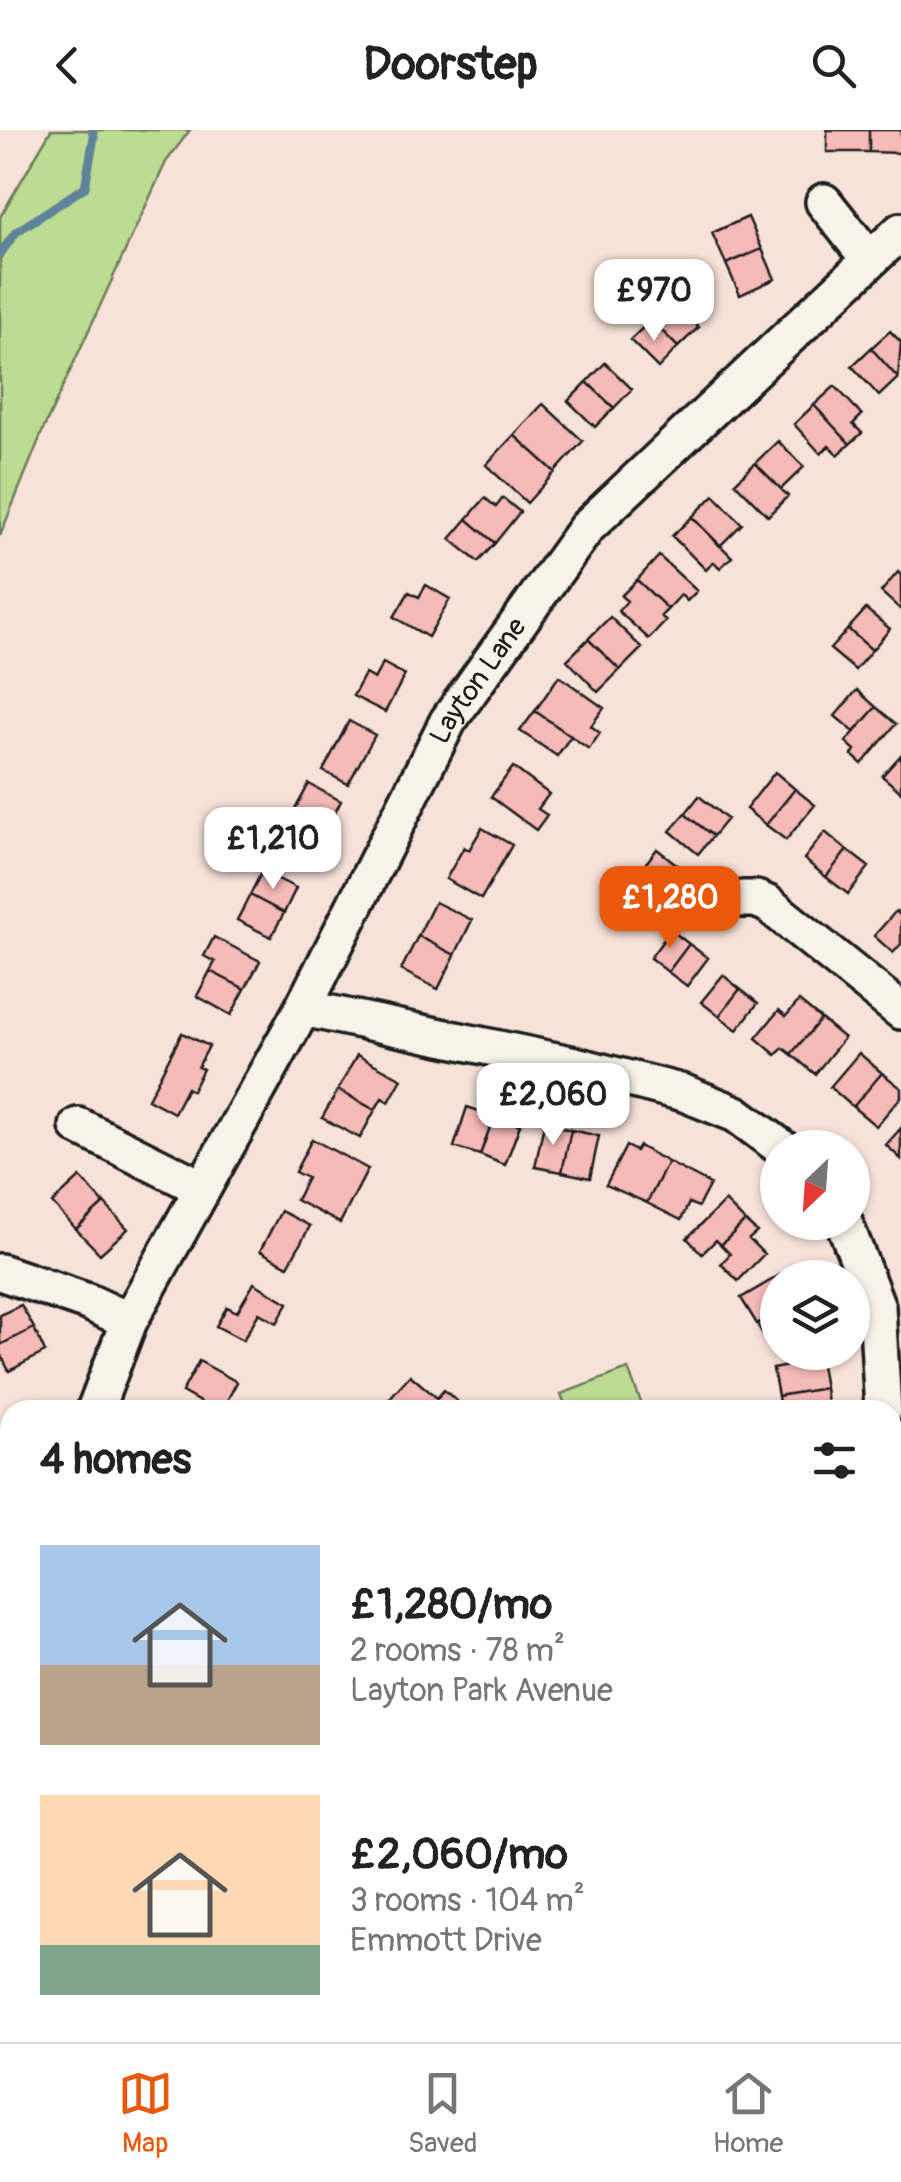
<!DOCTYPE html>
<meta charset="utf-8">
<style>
:root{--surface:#fff;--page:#f2f2f2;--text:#222;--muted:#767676;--line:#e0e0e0;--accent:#ea580c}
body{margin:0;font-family:Pangolin,sans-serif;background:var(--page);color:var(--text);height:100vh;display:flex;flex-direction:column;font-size:38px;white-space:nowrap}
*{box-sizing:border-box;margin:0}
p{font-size:32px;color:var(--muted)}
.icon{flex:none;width:55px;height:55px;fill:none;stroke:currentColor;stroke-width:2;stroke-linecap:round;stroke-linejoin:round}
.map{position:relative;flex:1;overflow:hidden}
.drawer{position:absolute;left:0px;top:1270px;width:902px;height:642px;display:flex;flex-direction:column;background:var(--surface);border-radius:30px 30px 0 0;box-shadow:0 2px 8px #0004}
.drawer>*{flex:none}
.needle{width:65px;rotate:205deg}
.tools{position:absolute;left:760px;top:1000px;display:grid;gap:20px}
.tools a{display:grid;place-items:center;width:110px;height:110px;border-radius:50%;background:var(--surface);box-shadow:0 2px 8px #0004;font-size:50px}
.price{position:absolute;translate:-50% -85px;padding:0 22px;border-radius:20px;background:#fff;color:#222;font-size:32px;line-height:65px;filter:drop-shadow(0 2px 5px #0008)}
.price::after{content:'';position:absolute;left:50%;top:60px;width:30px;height:22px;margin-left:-15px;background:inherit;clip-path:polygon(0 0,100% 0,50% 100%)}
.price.selected{background:var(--accent);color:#fff}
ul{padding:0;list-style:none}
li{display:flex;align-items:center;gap:30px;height:250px;padding:0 40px}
li span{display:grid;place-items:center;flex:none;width:280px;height:200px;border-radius:0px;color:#555}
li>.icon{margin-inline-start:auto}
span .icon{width:120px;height:120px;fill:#fffc;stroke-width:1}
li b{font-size:42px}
h2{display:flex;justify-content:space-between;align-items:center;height:120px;padding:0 40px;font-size:42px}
header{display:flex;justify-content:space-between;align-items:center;height:130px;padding:0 40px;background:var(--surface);font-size:45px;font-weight:800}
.dock{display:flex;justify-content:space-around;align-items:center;height:140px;border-top:2px solid var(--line);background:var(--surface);font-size:28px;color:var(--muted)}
.dock a{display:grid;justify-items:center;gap:5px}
.dock .selected{color:var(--accent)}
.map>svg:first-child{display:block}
.green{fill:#bddb93;stroke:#6c7c58;stroke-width:2.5}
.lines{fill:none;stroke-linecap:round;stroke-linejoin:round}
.stream{stroke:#5f8499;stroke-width:9}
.building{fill:#f6bab7;stroke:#1c1c1c;stroke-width:2.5}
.minor-casing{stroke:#1c1c1c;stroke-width:42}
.path{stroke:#1c1c1c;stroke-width:5;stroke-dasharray:2.5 8;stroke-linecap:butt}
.minor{stroke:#f7f3e8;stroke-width:35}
.labels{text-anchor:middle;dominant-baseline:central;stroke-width:10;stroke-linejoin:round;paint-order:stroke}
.street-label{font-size:28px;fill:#1c1c1c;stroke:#f7f3e8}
</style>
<header><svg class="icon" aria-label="back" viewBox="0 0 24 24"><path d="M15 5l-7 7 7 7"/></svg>Doorstep<svg class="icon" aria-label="search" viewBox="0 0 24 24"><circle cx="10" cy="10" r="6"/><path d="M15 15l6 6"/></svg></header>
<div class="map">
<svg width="901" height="1912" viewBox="0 0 901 1912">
<rect width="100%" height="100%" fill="#f7e2d9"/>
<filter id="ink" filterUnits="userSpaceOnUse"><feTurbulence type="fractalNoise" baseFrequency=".01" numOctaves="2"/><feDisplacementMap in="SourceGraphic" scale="20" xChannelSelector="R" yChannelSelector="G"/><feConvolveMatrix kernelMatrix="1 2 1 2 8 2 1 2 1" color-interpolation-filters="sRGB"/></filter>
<g filter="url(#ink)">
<!-- green -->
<path class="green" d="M 51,0 L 190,0 L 166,32 L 43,300 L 0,406 L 0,87 Z
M 628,1239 L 644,1280 L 567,1280 L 561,1264 Z
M 80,1902 L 568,1902 L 570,1912 L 72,1912 Z"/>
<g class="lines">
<!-- stream -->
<path class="stream" d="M 0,124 L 16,102 L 85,57 L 94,7 L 92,0"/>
</g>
<!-- building -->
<path class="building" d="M 827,0 L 869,0 L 869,22 L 827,22 Z
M 869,0 L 901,0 L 901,23 L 869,22 Z
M 748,87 L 762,119 L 726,134 L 712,103 Z
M 762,119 L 775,149 L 740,165 L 726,134 Z
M 671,170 L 699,197 L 678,217 L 651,190 Z
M 651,190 L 678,217 L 658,238 L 630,210 Z
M 890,201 L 901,212 L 898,248 L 871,218 Z
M 871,218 L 898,248 L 879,266 L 852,236 Z
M 605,233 L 632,259 L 614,278 L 587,252 Z
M 587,252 L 614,278 L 595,297 L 568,271 Z
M 835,256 L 862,285 L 853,294 L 862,303 L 850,314 L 814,275 Z
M 543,274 L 583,311 L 555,342 L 514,305 Z
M 814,275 L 850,314 L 838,325 L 829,316 L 821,324 L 794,294 Z
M 514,305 L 555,342 L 527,373 L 486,335 Z
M 778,311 L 804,337 L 781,359 L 755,333 Z
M 755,333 L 788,366 L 768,386 L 735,353 Z
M 714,365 L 742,394 L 720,416 L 692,387 Z
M 485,368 L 496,377 L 503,368 L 520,382 L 495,413 L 467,389 Z
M 692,387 L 732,427 L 720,438 L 714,432 L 706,440 L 672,406 Z
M 467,389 L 495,413 L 478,432 L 450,409 Z
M 659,426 L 697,461 L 687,471 L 681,465 L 668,479 L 637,450 Z
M 898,442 L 901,445 L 901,480 L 881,462 Z
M 637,450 L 668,479 L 661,486 L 666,491 L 649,509 L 618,481 L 627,471 L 621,466 Z
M 426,455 L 450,469 L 428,507 L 394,487 L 409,462 L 419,467 Z
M 866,479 L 890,499 L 872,520 L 848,499 Z
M 610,487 L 642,518 L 620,540 L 588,509 Z
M 848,499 L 872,520 L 855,540 L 830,519 Z
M 588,509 L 620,540 L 598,562 L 567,530 Z
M 383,533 L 405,545 L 385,582 L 353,566 L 365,544 L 374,549 Z
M 559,546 L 604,578 L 591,596 L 600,603 L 589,619 L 535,581 Z
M 857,560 L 876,577 L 854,602 L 835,586 Z
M 876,577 L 896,594 L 862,634 L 852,625 L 855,620 L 846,612 Z
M 535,581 L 571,606 L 557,626 L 520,601 Z
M 349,591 L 375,605 L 348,654 L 323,641 Z
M 901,625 L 901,662 L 882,646 Z
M 513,637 L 549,664 L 538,679 L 547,685 L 536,700 L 491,667 Z
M 775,642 L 795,659 L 766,695 L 746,679 Z
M 309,654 L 341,671 L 326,700 L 293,683 Z
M 795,659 L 815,675 L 786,710 L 766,695 Z
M 699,666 L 727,689 L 713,706 L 685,684 Z
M 293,683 L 326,700 L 311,729 L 278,712 Z
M 685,684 L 713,706 L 698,724 L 670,701 Z
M 482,698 L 512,715 L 481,769 L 446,749 L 464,717 L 469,720 Z
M 825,702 L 847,720 L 826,747 L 804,729 Z
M 657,719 L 684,740 L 670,758 L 643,737 Z
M 847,720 L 869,737 L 848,764 L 826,747 Z
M 643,737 L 670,758 L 656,776 L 629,755 Z
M 262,741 L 296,758 L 284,783 L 250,765 Z
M 250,765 L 284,783 L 271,807 L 237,790 Z
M 435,772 L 472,790 L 455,825 L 418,806 Z
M 896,781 L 901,786 L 901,814 L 893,823 L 874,806 Z
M 671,800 L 689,814 L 668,842 L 650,828 Z
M 418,806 L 455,825 L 438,859 L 401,840 Z
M 214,807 L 260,831 L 245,859 L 210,841 L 215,832 L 204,826 Z
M 689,814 L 708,828 L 687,856 L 668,842 Z
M 210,841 L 245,859 L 231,885 L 197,866 Z
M 723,845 L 740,859 L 719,886 L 701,872 Z
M 740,859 L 758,873 L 737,900 L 719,886 Z
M 799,871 L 821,889 L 791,924 L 783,918 L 776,925 L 756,908 L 779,880 L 786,886 Z
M 821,889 L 844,908 L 815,944 L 791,924 Z
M 182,903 L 209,916 L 198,937 L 203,939 L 192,961 L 187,958 L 174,983 L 148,969 Z
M 859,923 L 882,943 L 853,977 L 830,957 Z
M 357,925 L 402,949 L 389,972 L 382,968 L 375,980 L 338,960 Z
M 882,943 L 901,958 L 901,967 L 876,996 L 853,977 Z
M 338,960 L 375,980 L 360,1008 L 322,988 Z
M 467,977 L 494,986 L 480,1025 L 454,1017 Z
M 494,986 L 520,995 L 505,1035 L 480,1025 Z
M 544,994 L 571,1000 L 562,1042 L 535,1037 Z
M 901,998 L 901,1029 L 886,1015 Z
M 571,1000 L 599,1006 L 590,1048 L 562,1042 Z
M 312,1009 L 368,1039 L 340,1093 L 296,1070 L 307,1048 L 295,1042 Z
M 626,1016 L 636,1021 L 639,1016 L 668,1032 L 647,1073 L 606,1055 Z
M 668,1032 L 710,1054 L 698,1077 L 689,1073 L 681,1090 L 647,1073 Z
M 80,1047 L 104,1073 L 76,1099 L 52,1073 Z
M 725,1071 L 745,1091 L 721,1115 L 716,1110 L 702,1124 L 687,1108 Z
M 104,1073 L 128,1099 L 100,1124 L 76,1099 Z
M 281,1081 L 310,1096 L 288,1136 L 260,1121 Z
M 745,1091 L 757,1102 L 749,1109 L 764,1124 L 738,1151 L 721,1134 L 730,1124 L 721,1115 Z
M 780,1145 L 782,1148 L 778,1148 L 778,1182 L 757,1194 L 741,1168 Z
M 254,1153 L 288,1173 L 277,1193 L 259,1183 L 243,1210 L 216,1196 L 227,1177 L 237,1182 Z
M 21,1175 L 34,1198 L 0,1215 L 0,1185 Z
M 778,1182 L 778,1217 L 772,1220 L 757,1194 Z
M 34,1198 L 45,1222 L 9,1241 L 0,1223 L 0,1215 Z
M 820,1229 L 825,1258 L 778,1266 L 773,1239 Z
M 199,1231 L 237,1252 L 222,1280 L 214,1280 L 182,1262 Z
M 410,1245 L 437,1268 L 444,1260 L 466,1279 L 402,1280 L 389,1269 Z
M 825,1258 L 828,1280 L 780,1280 L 778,1266 Z
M 4,1537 L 10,1542 L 10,1574 L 0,1566 L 0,1542 Z
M 901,1677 L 901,1712 L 892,1717 L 892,1682 Z
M 3,1768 L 10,1774 L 10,1817 L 0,1810 L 0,1773 Z"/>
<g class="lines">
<defs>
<g id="minor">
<path d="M 824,72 L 869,129"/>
<path d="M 743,769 L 756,769 L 768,774 L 901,881"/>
<path d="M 303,878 L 575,935 L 684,963 L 736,984 L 782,1018"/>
<path d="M 78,996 L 202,1058"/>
<path d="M 844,1092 L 877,1177 L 883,1280"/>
<path d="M 0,1142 L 88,1172 L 129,1191"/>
<path id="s1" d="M 95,1280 L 129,1191 L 303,878 L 448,591 L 587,397 L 901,101"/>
<path d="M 0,1334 L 10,1333"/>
<path d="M 892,1407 L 901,1475"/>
<path d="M 0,1655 L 10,1642"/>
<path d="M 599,1902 L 601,1912"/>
</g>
</defs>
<!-- minor casing -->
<use href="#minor" class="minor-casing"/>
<!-- path -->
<path class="path" d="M 544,1912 L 546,1902"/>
<!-- minor -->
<use href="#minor" class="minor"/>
</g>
</g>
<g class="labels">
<!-- street labels -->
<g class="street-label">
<text stroke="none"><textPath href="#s1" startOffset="825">Layton Lane</textPath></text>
</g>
</g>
</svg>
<div class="tools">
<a><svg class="needle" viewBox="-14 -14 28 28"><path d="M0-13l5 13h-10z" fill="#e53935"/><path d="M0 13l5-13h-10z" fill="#767676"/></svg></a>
<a><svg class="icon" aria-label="layers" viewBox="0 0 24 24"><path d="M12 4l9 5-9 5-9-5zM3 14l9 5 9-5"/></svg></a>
</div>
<b class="price" style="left:654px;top:214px">£970</b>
<b class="price" style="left:273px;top:762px">£1,210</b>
<b class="price selected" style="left:670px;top:821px">£1,280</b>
<b class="price" style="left:553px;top:1018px">£2,060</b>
<section class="drawer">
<h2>4 homes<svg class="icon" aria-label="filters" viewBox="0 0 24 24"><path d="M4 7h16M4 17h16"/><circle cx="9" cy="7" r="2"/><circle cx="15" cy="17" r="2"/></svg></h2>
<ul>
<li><span style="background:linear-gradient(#a9c7e8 60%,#b9a48a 0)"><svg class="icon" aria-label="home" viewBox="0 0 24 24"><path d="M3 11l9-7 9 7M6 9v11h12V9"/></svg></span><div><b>£1,280/mo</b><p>2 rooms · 78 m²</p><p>Layton Park Avenue</p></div></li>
<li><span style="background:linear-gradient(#ffd9b3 75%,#7fa58c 0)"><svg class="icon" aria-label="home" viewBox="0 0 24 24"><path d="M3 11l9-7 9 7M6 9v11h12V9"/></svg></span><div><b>£2,060/mo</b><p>3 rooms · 104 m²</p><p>Emmott Drive</p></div></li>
</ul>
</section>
</div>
<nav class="dock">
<a class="selected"><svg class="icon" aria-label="map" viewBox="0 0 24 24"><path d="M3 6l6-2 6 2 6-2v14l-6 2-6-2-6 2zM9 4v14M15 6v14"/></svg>Map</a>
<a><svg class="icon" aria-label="saved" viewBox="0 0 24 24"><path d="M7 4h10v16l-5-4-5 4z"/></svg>Saved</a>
<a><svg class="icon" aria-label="home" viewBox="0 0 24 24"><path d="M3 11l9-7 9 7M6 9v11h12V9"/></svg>Home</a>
</nav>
